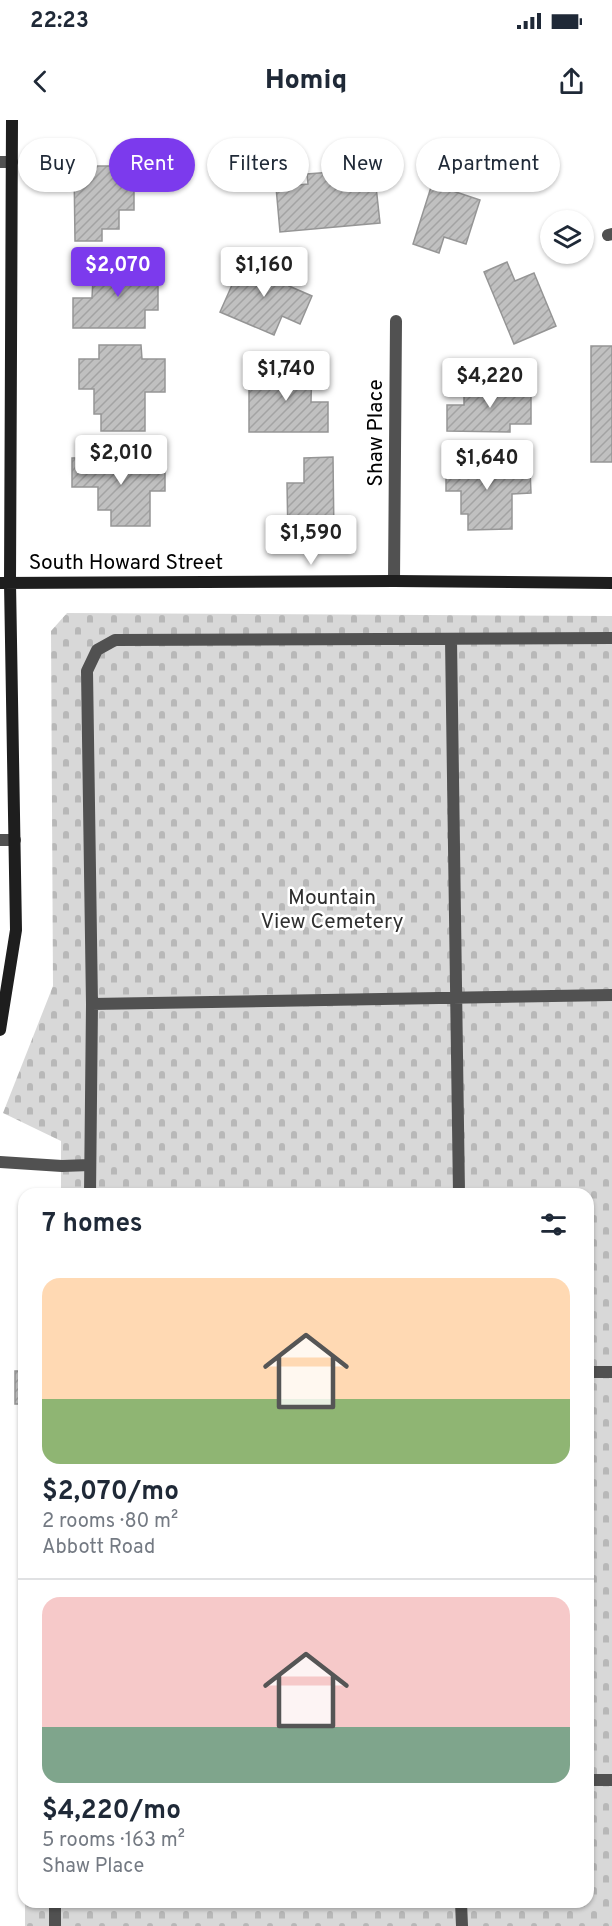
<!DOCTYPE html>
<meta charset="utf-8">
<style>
:root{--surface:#fff;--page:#f6f6f7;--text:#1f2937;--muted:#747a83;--line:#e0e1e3;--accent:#7c3aed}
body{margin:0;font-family:Overpass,sans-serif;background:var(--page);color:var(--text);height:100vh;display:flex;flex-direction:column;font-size:22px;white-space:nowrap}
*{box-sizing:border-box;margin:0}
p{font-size:20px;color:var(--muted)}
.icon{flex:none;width:33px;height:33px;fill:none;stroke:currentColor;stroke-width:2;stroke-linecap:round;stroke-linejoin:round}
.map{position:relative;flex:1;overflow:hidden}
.side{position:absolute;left:18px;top:1068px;width:576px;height:720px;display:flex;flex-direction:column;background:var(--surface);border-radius:18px;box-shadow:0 2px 4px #0004}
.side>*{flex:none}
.guide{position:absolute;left:18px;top:18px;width:576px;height:54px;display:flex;gap:12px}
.controls{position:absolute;left:540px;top:90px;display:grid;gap:12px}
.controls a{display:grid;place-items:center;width:54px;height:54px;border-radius:50%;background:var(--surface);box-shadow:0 2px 4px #0004;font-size:30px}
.price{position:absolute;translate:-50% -51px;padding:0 14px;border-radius:6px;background:#fff;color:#222;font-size:20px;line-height:39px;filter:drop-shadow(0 2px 3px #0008)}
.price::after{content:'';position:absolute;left:50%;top:36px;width:18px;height:14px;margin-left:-9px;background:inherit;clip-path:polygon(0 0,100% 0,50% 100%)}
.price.current{background:var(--accent);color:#fff}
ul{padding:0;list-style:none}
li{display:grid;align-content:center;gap:12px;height:318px;padding:0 24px}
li+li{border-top:2px solid var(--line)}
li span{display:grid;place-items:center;height:186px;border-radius:18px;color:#555}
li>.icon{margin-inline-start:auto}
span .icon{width:108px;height:108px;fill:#fffc;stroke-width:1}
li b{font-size:26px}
h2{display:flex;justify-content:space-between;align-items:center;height:72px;padding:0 24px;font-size:26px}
.pill{padding:0 21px;border-radius:27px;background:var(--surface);box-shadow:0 2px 4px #0004;font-size:21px;line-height:54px}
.pill.current{background:var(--accent);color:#fff}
.status{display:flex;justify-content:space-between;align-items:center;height:42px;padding:0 30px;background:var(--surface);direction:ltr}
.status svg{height:16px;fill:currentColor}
header{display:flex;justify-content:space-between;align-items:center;height:78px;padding:0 24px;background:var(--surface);font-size:27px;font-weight:800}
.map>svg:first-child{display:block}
.cemetery{fill:url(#cemetery-stones)}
.building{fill:url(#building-hatch);stroke:#959595;stroke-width:1.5}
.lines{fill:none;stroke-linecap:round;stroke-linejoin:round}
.lane{stroke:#515151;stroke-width:12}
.street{stroke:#515151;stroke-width:12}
.secondary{stroke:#1e1e1e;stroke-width:12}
.labels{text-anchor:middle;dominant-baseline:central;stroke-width:5;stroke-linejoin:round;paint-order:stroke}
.street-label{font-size:21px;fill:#000;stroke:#fff}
.park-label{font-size:21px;fill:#2f2f2f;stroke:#fff}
</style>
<div class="status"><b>22:23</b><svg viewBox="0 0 49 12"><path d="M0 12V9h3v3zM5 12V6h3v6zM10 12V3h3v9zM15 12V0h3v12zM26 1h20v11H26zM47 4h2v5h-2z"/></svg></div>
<header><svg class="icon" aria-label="back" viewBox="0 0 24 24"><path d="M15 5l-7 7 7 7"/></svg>Homiq<svg class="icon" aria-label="share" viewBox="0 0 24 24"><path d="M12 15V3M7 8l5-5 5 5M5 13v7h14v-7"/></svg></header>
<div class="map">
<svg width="612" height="1806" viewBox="0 0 612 1806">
<defs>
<pattern id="cemetery-stones" width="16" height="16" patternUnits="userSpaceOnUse" patternTransform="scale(1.5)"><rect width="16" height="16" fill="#d8d8d8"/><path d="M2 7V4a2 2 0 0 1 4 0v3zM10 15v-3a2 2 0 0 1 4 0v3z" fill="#b8b8b8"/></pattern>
<pattern id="building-hatch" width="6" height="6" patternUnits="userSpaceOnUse" patternTransform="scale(1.5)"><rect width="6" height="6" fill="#c0c0c0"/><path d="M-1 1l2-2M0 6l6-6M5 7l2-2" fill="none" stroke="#a3a3a3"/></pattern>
</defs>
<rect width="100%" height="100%" fill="#fff"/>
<!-- cemetery -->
<path class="cemetery" d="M 67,493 L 612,496 L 612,1806 L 25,1806 L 25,1782 L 588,1782 L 588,1074 L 61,1074 L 61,1021 L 3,993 L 53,866 L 51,511 Z"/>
<!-- building -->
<path class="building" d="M 74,46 L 134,46 L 134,90 L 119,90 L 119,109 L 102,109 L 102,121 L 75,121 Z
M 345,51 L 346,60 L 375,57 L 380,103 L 280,112 L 276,67 L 308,64 L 307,54 Z
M 432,64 L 480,80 L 466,124 L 444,117 L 439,133 L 413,124 Z
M 244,138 L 292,159 L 289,166 L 312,176 L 300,204 L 282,196 L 274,215 L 220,192 Z
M 101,141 L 145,142 L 145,160 L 158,160 L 158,190 L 145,190 L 145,208 L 73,208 L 73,178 L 92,178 L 93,158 L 101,159 Z
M 507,142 L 515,161 L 534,153 L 556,206 L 514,224 L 484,152 Z
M 99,225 L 141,225 L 142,239 L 165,239 L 165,272 L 145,272 L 145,311 L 101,311 L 101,294 L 94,294 L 94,269 L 79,269 L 79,239 L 99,239 Z
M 591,226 L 612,226 L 612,342 L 591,342 Z
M 264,246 L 312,246 L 311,282 L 328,282 L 328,312 L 249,312 L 249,259 L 263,259 Z
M 464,264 L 511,265 L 511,268 L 531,268 L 531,304 L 510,304 L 510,312 L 447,311 L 447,285 L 464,285 Z
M 150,337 L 150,346 L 165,346 L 165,371 L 150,371 L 150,406 L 111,406 L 111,390 L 98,390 L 98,367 L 72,367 L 72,338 Z
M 333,337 L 334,418 L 288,419 L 287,363 L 304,363 L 304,338 Z
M 513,340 L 513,350 L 530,349 L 531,373 L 512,374 L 512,409 L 468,410 L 468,394 L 461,394 L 461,371 L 446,371 L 446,341 Z
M 15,1251 L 24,1251 L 24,1284 L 15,1284 Z"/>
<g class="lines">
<!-- lane -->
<path class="lane" d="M 0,42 L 12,42
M 608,115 L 612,114
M 451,519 L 459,1074
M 0,720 L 15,720
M 92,884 L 612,875
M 0,1042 L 62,1046 L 90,1045
M 90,1074 L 92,884 L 87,551 L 97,530 L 115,520 L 612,518
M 588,1252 L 612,1252
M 588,1660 L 612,1660
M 55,1782 L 55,1806
M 461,1782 L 462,1806"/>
<!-- street -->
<path class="street" d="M 394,461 L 396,201"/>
<!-- secondary -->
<path class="secondary" d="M 0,463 L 394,461 L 612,463
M 0,910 L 16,810 L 10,463 L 12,0"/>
</g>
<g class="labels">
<!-- street labels -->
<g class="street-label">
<text transform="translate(376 313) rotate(-90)">Shaw Place</text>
<text x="126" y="443">South Howard Street</text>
</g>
<!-- park labels -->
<g class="park-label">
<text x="332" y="778">Mountain<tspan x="332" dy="24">View Cemetery</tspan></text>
</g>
</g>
</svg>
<div class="controls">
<a><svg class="icon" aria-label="layers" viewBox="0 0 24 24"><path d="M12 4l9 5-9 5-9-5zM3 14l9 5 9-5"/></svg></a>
</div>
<b class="price current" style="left:118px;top:178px">$2,070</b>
<b class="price" style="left:264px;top:178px">$1,160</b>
<b class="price" style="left:286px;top:282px">$1,740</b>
<b class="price" style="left:490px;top:289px">$4,220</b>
<b class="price" style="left:121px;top:366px">$2,010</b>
<b class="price" style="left:487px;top:371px">$1,640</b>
<b class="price" style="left:311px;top:446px">$1,590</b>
<div class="guide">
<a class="pill">Buy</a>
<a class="pill current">Rent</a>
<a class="pill">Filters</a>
<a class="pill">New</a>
<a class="pill">Apartment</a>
</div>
<section class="side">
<h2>7 homes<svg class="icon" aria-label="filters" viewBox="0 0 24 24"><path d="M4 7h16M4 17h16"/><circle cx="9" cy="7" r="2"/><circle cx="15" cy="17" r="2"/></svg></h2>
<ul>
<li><span style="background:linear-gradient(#ffd9b3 65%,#8fb573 0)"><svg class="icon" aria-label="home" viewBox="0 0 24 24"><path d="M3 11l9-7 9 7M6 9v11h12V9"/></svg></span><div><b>$2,070/mo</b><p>2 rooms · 80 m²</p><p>Abbott Road</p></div></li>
<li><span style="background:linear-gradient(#f6c9c9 70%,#7fa58c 0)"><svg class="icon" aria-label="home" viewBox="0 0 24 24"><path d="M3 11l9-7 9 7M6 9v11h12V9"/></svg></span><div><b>$4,220/mo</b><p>5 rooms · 163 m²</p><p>Shaw Place</p></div></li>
</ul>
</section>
</div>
